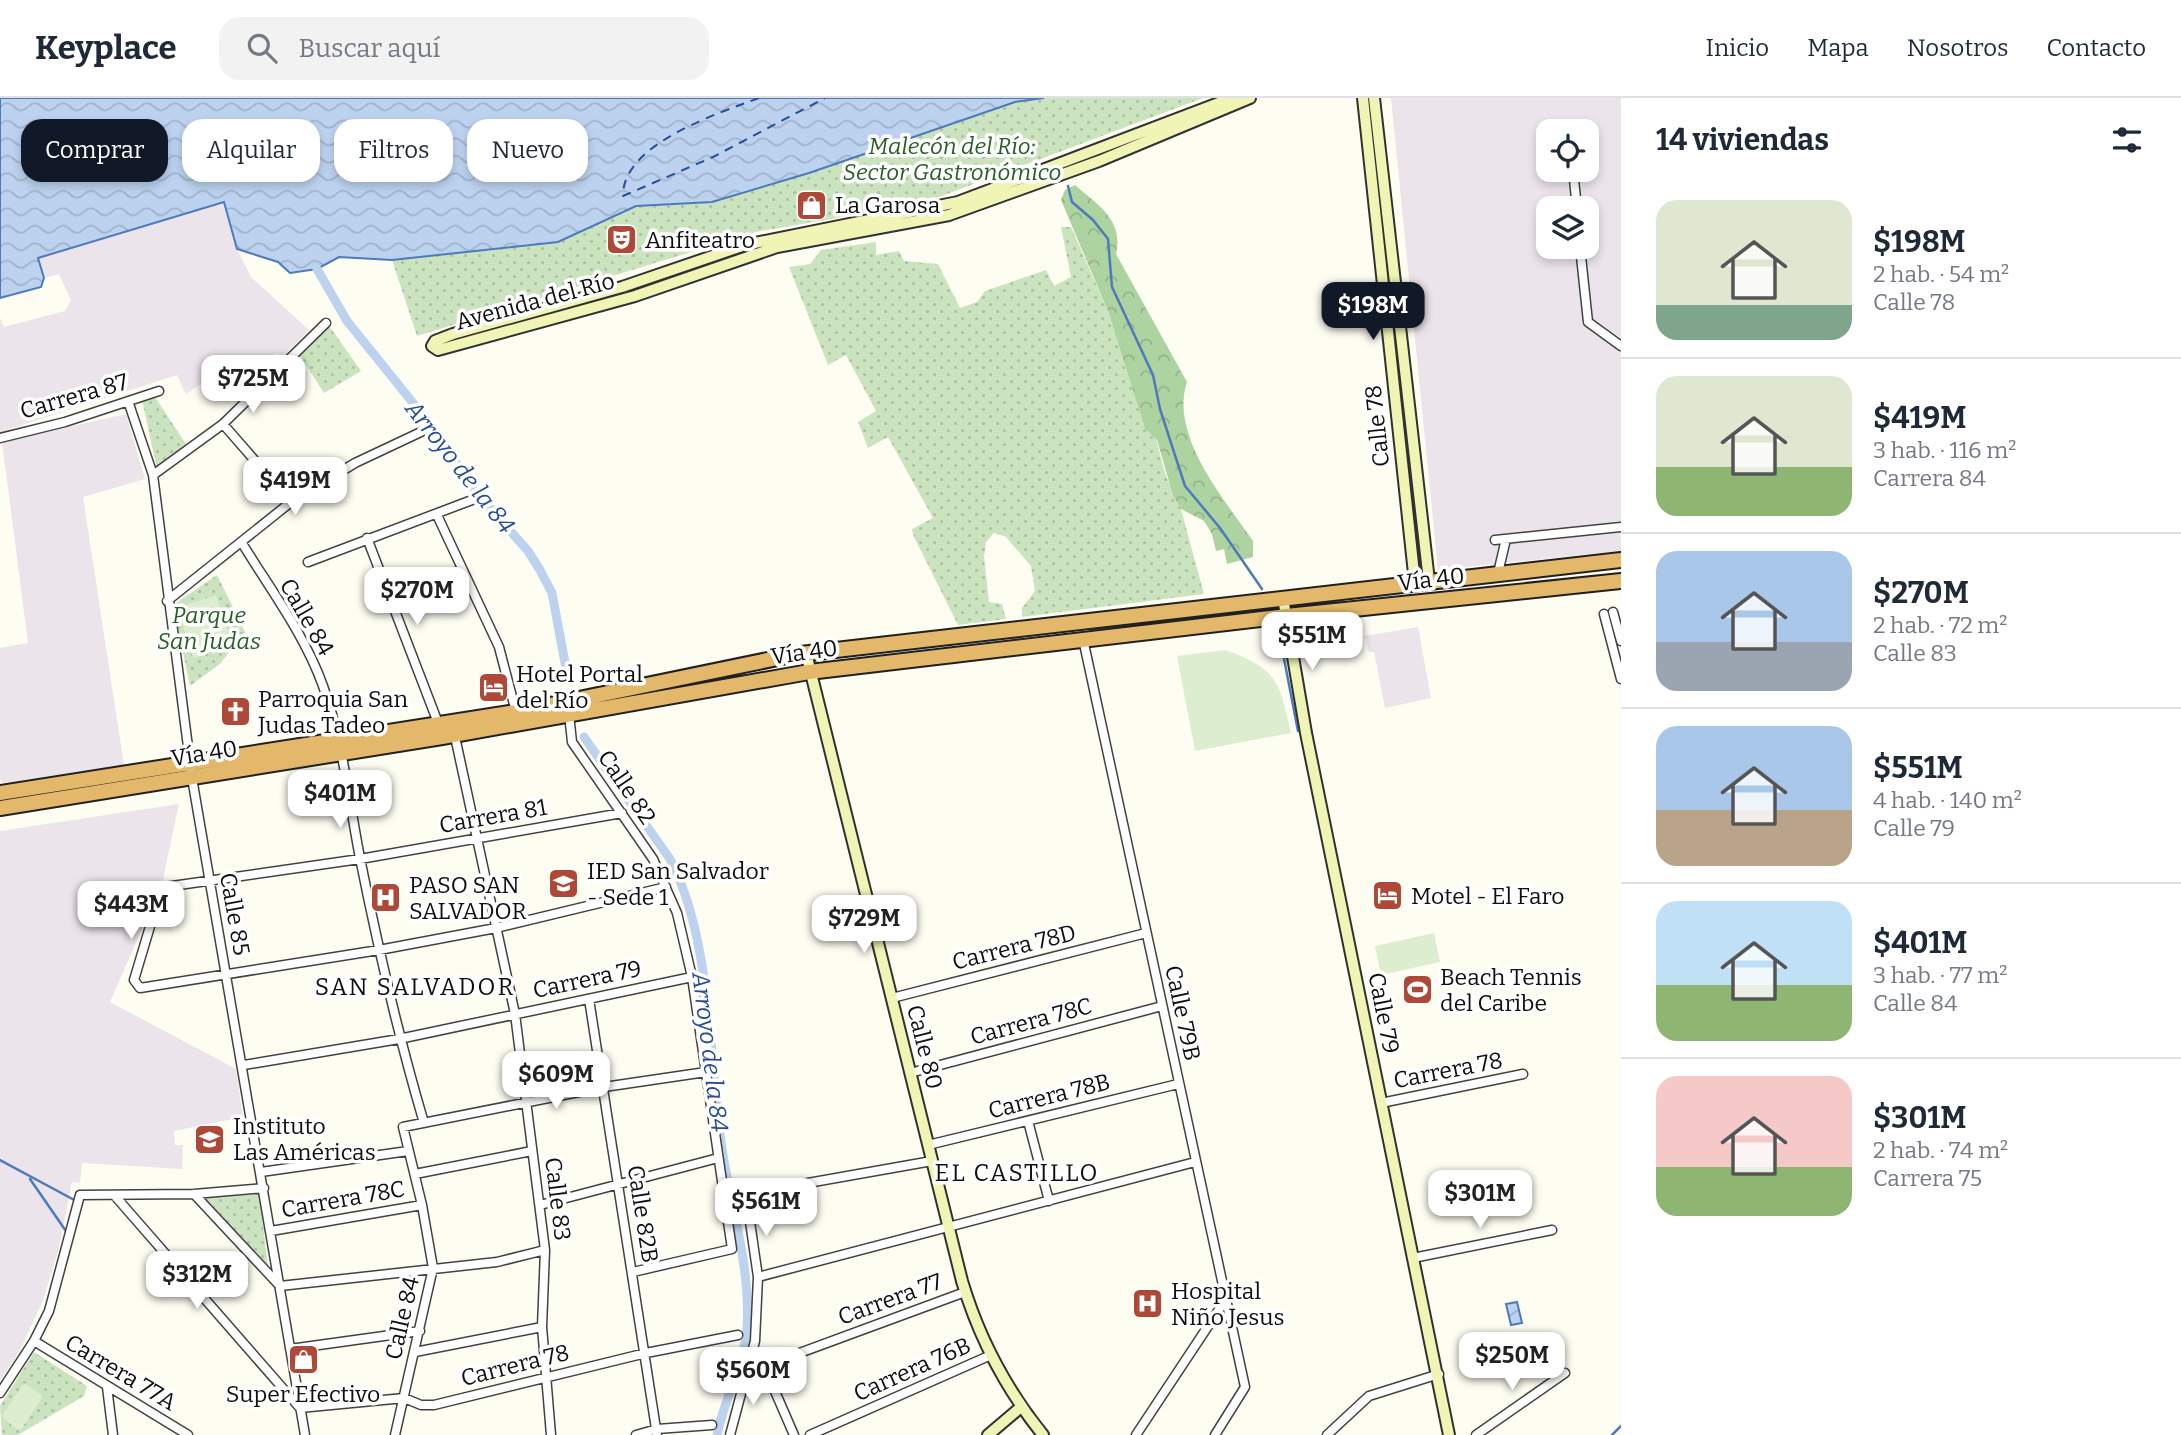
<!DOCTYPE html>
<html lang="es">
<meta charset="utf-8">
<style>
:root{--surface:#fff;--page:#f2f2f3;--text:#1f2937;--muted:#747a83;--line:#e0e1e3;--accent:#111827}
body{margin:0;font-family:Bitter,serif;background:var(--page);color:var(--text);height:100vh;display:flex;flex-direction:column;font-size:26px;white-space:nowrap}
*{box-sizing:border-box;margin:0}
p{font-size:23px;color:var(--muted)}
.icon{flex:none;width:38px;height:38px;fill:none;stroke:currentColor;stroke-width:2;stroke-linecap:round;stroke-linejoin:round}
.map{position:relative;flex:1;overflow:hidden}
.side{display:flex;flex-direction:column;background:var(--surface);width:560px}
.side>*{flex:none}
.guide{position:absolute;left:21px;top:21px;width:665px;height:63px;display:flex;gap:14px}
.tools{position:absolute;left:1536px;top:21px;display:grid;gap:14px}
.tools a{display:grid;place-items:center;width:63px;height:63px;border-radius:14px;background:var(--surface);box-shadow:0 4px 10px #0003;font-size:35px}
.price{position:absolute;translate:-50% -60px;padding:0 16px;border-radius:14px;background:#fff;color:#222;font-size:23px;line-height:46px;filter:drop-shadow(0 2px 4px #0008)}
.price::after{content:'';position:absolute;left:50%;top:42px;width:21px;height:16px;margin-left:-10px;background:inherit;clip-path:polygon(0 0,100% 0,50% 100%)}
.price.on{background:var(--accent);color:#fff}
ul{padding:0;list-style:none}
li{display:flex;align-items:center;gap:21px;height:175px;padding:0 35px}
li+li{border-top:2px solid var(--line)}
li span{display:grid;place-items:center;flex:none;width:196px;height:140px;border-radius:21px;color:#555}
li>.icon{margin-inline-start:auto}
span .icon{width:84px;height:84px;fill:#fffc;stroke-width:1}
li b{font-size:30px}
h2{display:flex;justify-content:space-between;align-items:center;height:84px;padding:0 35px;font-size:30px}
.tag{padding:0 24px;border-radius:21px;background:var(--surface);box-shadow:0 4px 10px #0003;font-size:24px;line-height:63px}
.tag.on{background:var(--accent);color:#fff}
header{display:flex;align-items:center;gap:42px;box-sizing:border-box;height:98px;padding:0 35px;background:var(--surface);border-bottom:2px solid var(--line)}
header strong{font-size:33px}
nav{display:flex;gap:38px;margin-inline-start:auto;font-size:24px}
.search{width:490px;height:63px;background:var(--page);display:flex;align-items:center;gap:18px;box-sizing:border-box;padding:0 24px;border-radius:21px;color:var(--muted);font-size:26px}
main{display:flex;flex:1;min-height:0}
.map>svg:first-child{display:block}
.industrial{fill:#ece4eb;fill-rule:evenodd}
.grass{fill:url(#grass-dots)}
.forest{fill:url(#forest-crowns)}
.pitch{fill:#ddedd0}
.water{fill:url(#water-waves);stroke:#4c7abd;stroke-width:2}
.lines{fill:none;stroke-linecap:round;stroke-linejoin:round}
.stream{stroke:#4c7abd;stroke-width:2.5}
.canal{stroke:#bcd2ef;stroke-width:9}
.ferry{stroke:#264e92;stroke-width:2;stroke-dasharray:9 7;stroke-linecap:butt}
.street-casing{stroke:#424242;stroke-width:11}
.secondary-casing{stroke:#313131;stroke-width:14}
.highway-casing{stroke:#202020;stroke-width:18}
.street{stroke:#fff;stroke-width:8}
.secondary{stroke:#f0f5b5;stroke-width:10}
.highway{stroke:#e3b86a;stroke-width:14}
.labels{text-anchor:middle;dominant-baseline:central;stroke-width:7;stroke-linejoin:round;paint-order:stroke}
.park-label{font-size:23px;font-style:italic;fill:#275f26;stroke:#fff}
.poi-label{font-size:23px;fill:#0f0f0f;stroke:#fff;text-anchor:start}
.street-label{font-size:23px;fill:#0f0f0f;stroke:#fff}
.water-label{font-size:24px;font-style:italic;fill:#264e92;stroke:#fff}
.neighbourhood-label{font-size:24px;letter-spacing:2px;fill:#0f0f0f;stroke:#fff}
</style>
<header>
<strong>Keyplace</strong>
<div class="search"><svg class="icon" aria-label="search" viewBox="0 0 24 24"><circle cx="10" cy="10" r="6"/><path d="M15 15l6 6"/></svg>Buscar aquí</div>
<nav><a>Inicio</a><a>Mapa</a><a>Nosotros</a><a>Contacto</a></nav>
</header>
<main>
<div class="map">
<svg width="1621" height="1337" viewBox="0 0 1621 1337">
<defs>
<pattern id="grass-dots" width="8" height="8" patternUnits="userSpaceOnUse" patternTransform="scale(1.75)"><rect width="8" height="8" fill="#cbe4bf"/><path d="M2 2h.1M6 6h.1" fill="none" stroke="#adc2a3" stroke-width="1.8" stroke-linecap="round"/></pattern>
<pattern id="forest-crowns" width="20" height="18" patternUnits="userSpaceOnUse" patternTransform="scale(1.75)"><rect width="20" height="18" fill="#add3a0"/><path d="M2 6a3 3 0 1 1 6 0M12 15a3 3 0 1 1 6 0" fill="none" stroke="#94b489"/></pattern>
<pattern id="water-waves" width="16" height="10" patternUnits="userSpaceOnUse" patternTransform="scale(1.75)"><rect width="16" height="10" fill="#bcd2ef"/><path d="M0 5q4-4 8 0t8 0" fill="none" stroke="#a0b3cc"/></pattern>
</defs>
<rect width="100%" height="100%" fill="#fdfdf2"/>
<!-- industrial -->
<path class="industrial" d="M 1391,0 L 1621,0 L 1621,453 L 1438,472 ZM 1549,33 L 1587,33 L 1587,72 L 1549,72 ZM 1549,110 L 1587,110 L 1587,149 L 1549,149 Z
M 224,104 L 237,151 L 251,179 L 309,232 L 281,261 L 278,255 L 219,280 L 215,276 L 186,296 L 177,277 L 0,334 L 0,220 L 4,229 L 65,213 L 71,202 L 59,176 L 44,180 L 37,160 Z
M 126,316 L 145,381 L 83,399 L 124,667 L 3,685 L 0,682 L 0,550 L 28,545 L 2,344 Z
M 1418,529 L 1431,600 L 1385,610 L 1374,554 L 1369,554 L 1365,538 Z
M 179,706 L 162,786 L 110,904 L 236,971 L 243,1019 L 174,1033 L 175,1047 L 183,1047 L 182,1071 L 82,1065 L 80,1085 L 72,1084 L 59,1150 L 42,1205 L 19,1254 L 0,1283 L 0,733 Z"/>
<!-- grass -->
<path class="grass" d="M 1044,0 L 1203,0 L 923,105 L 756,134 L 417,238 L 392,162 L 558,144 L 636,108 L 712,104 L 809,75 L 1015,4 Z
M 1061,129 L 1071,129 L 1108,213 L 1145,331 L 1156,341 L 1165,375 L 1181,411 L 1204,496 L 1022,519 L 1022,510 L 1035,493 L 1031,468 L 1006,439 L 994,435 L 986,444 L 984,459 L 989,504 L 1002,506 L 1006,521 L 958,527 L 914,439 L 912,431 L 933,420 L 888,339 L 868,350 L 858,324 L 876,313 L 846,257 L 828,267 L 789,169 L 810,166 L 821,152 L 876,144 L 876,157 L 899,153 L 904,163 L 938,166 L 960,210 L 977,204 L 985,193 L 1046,172 L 1054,188 L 1071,179 Z
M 330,229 L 361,273 L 324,295 L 299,256 Z
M 155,299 L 188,349 L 157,371 L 142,302 Z
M 217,477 L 250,544 L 232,550 L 220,566 L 190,588 L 173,507 Z
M 259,1096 L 269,1175 L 201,1099 Z
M 34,1254 L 87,1288 L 84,1298 L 18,1337 L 2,1337 L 0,1308 Z"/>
<!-- forest -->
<path class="forest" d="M 1075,87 C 1098,107 1124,122 1116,156 L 1187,284 C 1169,337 1224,401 1253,443 L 1253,459 L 1227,466 L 1224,451 L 1216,453 L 1212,436 L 1204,423 L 1181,411 L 1173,397 L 1157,342 L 1145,331 L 1108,213 L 1061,102 L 1065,92 Z"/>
<!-- pitch -->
<path class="pitch" d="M 216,497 L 232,547 L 193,560 L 177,510 Z
M 1225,552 C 1279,571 1279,584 1291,635 L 1195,653 L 1177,558 Z
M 1434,835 L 1440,864 L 1381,877 L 1375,848 Z
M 24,1285 L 43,1298 L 20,1333 L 1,1319 Z"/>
<!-- water -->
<path class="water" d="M 0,0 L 1044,0 L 1015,4 L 809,75 L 712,104 L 636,108 L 558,144 L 392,162 L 339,159 L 317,171 L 290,175 L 278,164 L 237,151 L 224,104 L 38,160 L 44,180 L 41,189 L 0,200 Z
M 1517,1204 L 1522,1225 L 1511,1227 L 1506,1206 Z"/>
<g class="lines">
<!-- stream -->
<path class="stream" d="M 1068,88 L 1072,104 L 1093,122 L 1108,141 L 1112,189 L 1153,277 L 1160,311 L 1185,388 L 1220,430 L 1262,491
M 1280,540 L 1298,633
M 0,1062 L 78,1104
M 30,1081 L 68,1136
M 1612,1337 L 1621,1328"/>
<!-- canal -->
<path class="canal" d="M 317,171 L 347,223 L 430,326 L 475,393 L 528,453 L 540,472 L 552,495 L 568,581
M 584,639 L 670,761 C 712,841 709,961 722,1051 C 731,1109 751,1171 747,1230 C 744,1267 724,1301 717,1337"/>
<!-- ferry -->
<path class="ferry" d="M 759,0 C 719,15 622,46 623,98 L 713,59 L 825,0"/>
<defs>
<path id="street" d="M 1573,72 L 1577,110
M 1580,149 L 1588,224 L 1621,248
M 128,303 L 153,377 L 192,680 L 305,1337
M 223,326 L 291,404
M 0,340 L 65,324 L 159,293
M 153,377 L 223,326 L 326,225
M 437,417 L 499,549 L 516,614
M 367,440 L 440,630
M 1495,442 L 1621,429
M 242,445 C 270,491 305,537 323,588 C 343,643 349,704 360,760 C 378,850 398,937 424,1025
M 308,464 L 472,402
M 1498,475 L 1506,441
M 389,497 L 462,472
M 167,503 L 291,404 L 355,365 L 423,333
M 1613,514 L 1621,543
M 1604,516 L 1621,581
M 1083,541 L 1245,1289 L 1215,1337
M 569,616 L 572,644 L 653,761 L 677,815 L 692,879 L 732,1151 L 633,1174
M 454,634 L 515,916 L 545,1152 L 542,1229 L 551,1337
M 622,715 L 360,761 L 165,789 L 160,795 L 134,882 L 140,890 L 379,852 L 496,830 L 666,789
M 892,900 L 1146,835
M 589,901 L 657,1337
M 244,967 L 399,941 L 692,879
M 910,975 L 1162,908
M 1381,1005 L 1523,976
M 1028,1023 L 1049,1103
M 928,1047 L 1178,986
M 261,1074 L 408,1053
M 415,1076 L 532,1053
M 194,1096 L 280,1188 L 497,1164 L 545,1152
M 115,1098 L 300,1310 L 404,1300 L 421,1307 L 434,1307 L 646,1255 L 738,1237
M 540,1107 L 718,1060
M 271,1133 L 422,1107
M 1413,1160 L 1552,1132
M 758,1179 L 1195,1064
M 34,1243 L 188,1337
M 290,1251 L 420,1233
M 415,1254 L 542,1229
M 764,1268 L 794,1337
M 748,1274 L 965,1194
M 107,1289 L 113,1337
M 0,1295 L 34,1243 L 49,1213 L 80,1097 L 194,1096 L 264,1090
M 395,1337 L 433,1170 L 422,1107 L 403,1029 L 604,989 L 706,974
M 636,1337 L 657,1331 L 712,1327
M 730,1337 L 755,1243 L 758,1179 L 746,1096 L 932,1063
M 810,1337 L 991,1257
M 1136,1337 L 1226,1201
M 1327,1337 L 1369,1298 L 1439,1276
M 1476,1337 L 1565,1275"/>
<path id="secondary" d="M 1232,0 L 958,104 L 745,147 L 622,189 L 453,236 L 435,243 L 432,248 L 438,252 L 635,198 L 777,149 L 949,117 L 1099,63 L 1250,0
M 1363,0 L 1415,485
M 1374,0 L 1429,483
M 1283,500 L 1306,635 L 1449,1337
M 806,555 L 962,1183 C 979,1240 1006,1291 1043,1337
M 988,1337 L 1021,1309"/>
<path id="highway" d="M 0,695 L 516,614 L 792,557 L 1621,462
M 0,710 L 442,639 L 809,574 L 1287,518 L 1621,483"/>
</defs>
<!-- street casing -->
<use href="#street" class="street-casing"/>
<!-- secondary casing -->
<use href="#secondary" class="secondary-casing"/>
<!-- highway casing -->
<use href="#highway" class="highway-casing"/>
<!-- street -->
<use href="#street" class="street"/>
<!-- secondary -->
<use href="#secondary" class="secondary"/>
<!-- highway -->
<use href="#highway" class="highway"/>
</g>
<!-- icons -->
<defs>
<symbol id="shop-square" viewBox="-11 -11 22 22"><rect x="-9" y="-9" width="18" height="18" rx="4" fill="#ae4837" stroke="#fff"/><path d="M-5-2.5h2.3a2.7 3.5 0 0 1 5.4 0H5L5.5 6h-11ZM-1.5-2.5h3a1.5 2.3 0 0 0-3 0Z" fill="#fff"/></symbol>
<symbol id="theatre-square" viewBox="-11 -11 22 22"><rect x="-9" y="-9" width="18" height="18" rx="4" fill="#ae4837" stroke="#fff"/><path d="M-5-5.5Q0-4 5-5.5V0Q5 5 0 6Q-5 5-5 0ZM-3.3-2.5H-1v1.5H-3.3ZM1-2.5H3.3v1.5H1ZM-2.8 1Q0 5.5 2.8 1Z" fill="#fff"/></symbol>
<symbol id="hotel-square" viewBox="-11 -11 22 22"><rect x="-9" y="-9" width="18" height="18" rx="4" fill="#ae4837" stroke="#fff"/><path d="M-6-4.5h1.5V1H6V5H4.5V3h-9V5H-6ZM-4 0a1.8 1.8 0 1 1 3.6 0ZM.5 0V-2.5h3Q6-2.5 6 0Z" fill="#fff"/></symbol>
<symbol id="church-square" viewBox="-11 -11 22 22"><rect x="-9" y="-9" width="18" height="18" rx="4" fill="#ae4837" stroke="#fff"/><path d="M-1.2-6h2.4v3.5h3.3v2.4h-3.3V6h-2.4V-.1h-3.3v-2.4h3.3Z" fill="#fff"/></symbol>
<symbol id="school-square" viewBox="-11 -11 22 22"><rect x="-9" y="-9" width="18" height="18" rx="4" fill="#ae4837" stroke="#fff"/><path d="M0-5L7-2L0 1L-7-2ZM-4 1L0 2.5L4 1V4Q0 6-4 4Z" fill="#fff"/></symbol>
<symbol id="hospital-square" viewBox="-11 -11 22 22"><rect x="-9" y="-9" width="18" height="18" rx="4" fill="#ae4837" stroke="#fff"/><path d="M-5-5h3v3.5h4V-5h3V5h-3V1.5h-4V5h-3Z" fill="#fff"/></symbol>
<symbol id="stadium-square" viewBox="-11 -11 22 22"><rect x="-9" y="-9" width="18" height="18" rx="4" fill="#ae4837" stroke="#fff"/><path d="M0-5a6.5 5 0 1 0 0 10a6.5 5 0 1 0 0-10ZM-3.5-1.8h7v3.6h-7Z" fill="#fff"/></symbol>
</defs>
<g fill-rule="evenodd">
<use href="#shop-square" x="794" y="90" width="35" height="35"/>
<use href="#theatre-square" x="604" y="124" width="35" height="35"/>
<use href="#hotel-square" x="476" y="572" width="35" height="35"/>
<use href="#church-square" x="218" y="596" width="35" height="35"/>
<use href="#school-square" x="546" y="768" width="35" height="35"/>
<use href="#hotel-square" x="1370" y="780" width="35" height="35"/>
<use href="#hospital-square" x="368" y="782" width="35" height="35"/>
<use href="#stadium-square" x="1400" y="874" width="35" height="35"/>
<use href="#school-square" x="192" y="1024" width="35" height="35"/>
<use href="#hospital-square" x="1130" y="1188" width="35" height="35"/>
<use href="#shop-square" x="286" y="1244" width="35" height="35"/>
</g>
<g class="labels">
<!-- park labels -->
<g class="park-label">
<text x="952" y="48">Malecón del Río:<tspan x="952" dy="26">Sector Gastronómico</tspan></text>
<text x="209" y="517">Parque<tspan x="209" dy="26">San Judas</tspan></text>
</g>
<!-- poi labels -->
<g class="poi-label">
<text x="835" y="107">La Garosa</text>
<text x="645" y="142">Anfiteatro</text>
<text x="516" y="576">Hotel Portal<tspan x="516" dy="26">del Río</tspan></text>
<text x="258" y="601">Parroquia San<tspan x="258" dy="26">Judas Tadeo</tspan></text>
<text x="587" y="773">IED San Salvador<tspan x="587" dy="26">- Sede 1</tspan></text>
<text x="409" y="787">PASO SAN<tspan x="409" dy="26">SALVADOR</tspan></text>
<text x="1411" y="798">Motel - El Faro</text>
<text x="1440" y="879">Beach Tennis<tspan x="1440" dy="26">del Caribe</tspan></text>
<text x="233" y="1028">Instituto<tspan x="233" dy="26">Las Américas</tspan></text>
<text x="1171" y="1193">Hospital<tspan x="1171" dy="26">Niño Jesus</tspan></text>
<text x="303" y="1296" text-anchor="middle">Super Efectivo</text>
</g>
<!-- street labels -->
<g class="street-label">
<text transform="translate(535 203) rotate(-15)">Avenida del Río</text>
<text transform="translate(74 298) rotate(-16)">Carrera 87</text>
<text transform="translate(1377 328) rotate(-96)">Calle 78</text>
<text transform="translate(1431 481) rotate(-7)">Vía 40</text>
<text transform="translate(307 519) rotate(60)">Calle 84</text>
<text transform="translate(804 554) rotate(-8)">Vía 40</text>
<text transform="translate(204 655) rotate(-9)">Vía 40</text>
<text transform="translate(627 689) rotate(56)">Calle 82</text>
<text transform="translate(493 718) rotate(-10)">Carrera 81</text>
<text transform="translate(235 816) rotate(80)">Calle 85</text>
<text transform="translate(1014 849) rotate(-14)">Carrera 78D</text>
<text transform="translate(587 881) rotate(-12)">Carrera 79</text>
<text transform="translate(1183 915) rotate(78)">Calle 79B</text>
<text transform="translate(1384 915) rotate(79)">Calle 79</text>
<text transform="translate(1031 923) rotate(-15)">Carrera 78C</text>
<text transform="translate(925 949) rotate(76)">Calle 80</text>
<text transform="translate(1448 972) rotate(-11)">Carrera 78</text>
<text transform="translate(1049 998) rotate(-14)">Carrera 78B</text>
<text transform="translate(343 1101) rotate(-10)">Carrera 78C</text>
<text transform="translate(558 1101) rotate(83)">Calle 83</text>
<text transform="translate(643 1116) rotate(81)">Calle 82B</text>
<text transform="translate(890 1201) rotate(-20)">Carrera 77</text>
<text transform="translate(402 1220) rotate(-77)">Calle 84</text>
<text transform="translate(515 1267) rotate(-14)">Carrera 78</text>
<text transform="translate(912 1271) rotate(-24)">Carrera 76B</text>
<text transform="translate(121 1274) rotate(31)">Carrera 77A</text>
</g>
<!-- water labels -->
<g class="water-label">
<text transform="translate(460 369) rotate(52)">Arroyo de la 84</text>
<text transform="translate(710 954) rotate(83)">Arroyo de la 84</text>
</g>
<!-- neighbourhood labels -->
<g class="neighbourhood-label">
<text x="415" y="889">SAN SALVADOR</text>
<text x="1017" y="1075">EL CASTILLO</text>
</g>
</g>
</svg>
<div class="tools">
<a><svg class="icon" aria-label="locate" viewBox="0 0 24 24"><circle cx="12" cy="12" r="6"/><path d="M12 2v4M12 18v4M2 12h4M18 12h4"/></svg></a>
<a><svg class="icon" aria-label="layers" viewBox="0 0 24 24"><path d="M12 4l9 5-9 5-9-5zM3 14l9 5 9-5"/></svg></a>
</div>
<b class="price on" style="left:1373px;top:244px">$198M</b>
<b class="price" style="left:253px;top:317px">$725M</b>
<b class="price" style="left:295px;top:419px">$419M</b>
<b class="price" style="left:417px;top:529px">$270M</b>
<b class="price" style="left:1312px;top:574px">$551M</b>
<b class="price" style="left:340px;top:732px">$401M</b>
<b class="price" style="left:131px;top:843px">$443M</b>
<b class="price" style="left:864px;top:857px">$729M</b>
<b class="price" style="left:556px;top:1013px">$609M</b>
<b class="price" style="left:1480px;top:1132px">$301M</b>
<b class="price" style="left:766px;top:1140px">$561M</b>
<b class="price" style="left:197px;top:1213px">$312M</b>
<b class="price" style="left:1512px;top:1294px">$250M</b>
<b class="price" style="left:753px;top:1309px">$560M</b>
<div class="guide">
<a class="tag on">Comprar</a>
<a class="tag">Alquilar</a>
<a class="tag">Filtros</a>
<a class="tag">Nuevo</a>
</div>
</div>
<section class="side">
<h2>14 viviendas<svg class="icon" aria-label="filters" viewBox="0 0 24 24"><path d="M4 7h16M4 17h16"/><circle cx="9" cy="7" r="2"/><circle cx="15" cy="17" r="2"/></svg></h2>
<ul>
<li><span style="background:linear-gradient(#dfe7d0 75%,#7fa58c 0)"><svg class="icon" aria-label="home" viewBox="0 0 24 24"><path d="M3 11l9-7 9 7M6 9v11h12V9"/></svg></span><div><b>$198M</b><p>2 hab. · 54 m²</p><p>Calle 78</p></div></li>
<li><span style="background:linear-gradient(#dfe7d0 65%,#8fb573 0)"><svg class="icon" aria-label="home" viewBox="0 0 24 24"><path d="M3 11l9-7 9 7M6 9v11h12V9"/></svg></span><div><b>$419M</b><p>3 hab. · 116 m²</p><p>Carrera 84</p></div></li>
<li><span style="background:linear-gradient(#a9c7e8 65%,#9aa5b1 0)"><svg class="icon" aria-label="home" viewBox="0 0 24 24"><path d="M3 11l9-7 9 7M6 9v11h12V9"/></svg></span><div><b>$270M</b><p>2 hab. · 72 m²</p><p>Calle 83</p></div></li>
<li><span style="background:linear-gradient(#a9c7e8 60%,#b9a48a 0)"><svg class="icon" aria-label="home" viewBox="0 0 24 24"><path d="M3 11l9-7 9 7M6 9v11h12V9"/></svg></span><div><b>$551M</b><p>4 hab. · 140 m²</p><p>Calle 79</p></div></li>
<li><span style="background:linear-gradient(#bfe0f5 60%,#8fb573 0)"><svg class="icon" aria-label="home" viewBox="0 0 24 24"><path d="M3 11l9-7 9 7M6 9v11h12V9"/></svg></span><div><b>$401M</b><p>3 hab. · 77 m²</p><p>Calle 84</p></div></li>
<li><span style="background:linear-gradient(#f6c9c9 65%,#8fb573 0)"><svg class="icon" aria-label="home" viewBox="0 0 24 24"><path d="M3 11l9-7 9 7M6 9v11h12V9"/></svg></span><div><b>$301M</b><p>2 hab. · 74 m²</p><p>Carrera 75</p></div></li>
</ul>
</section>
</main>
